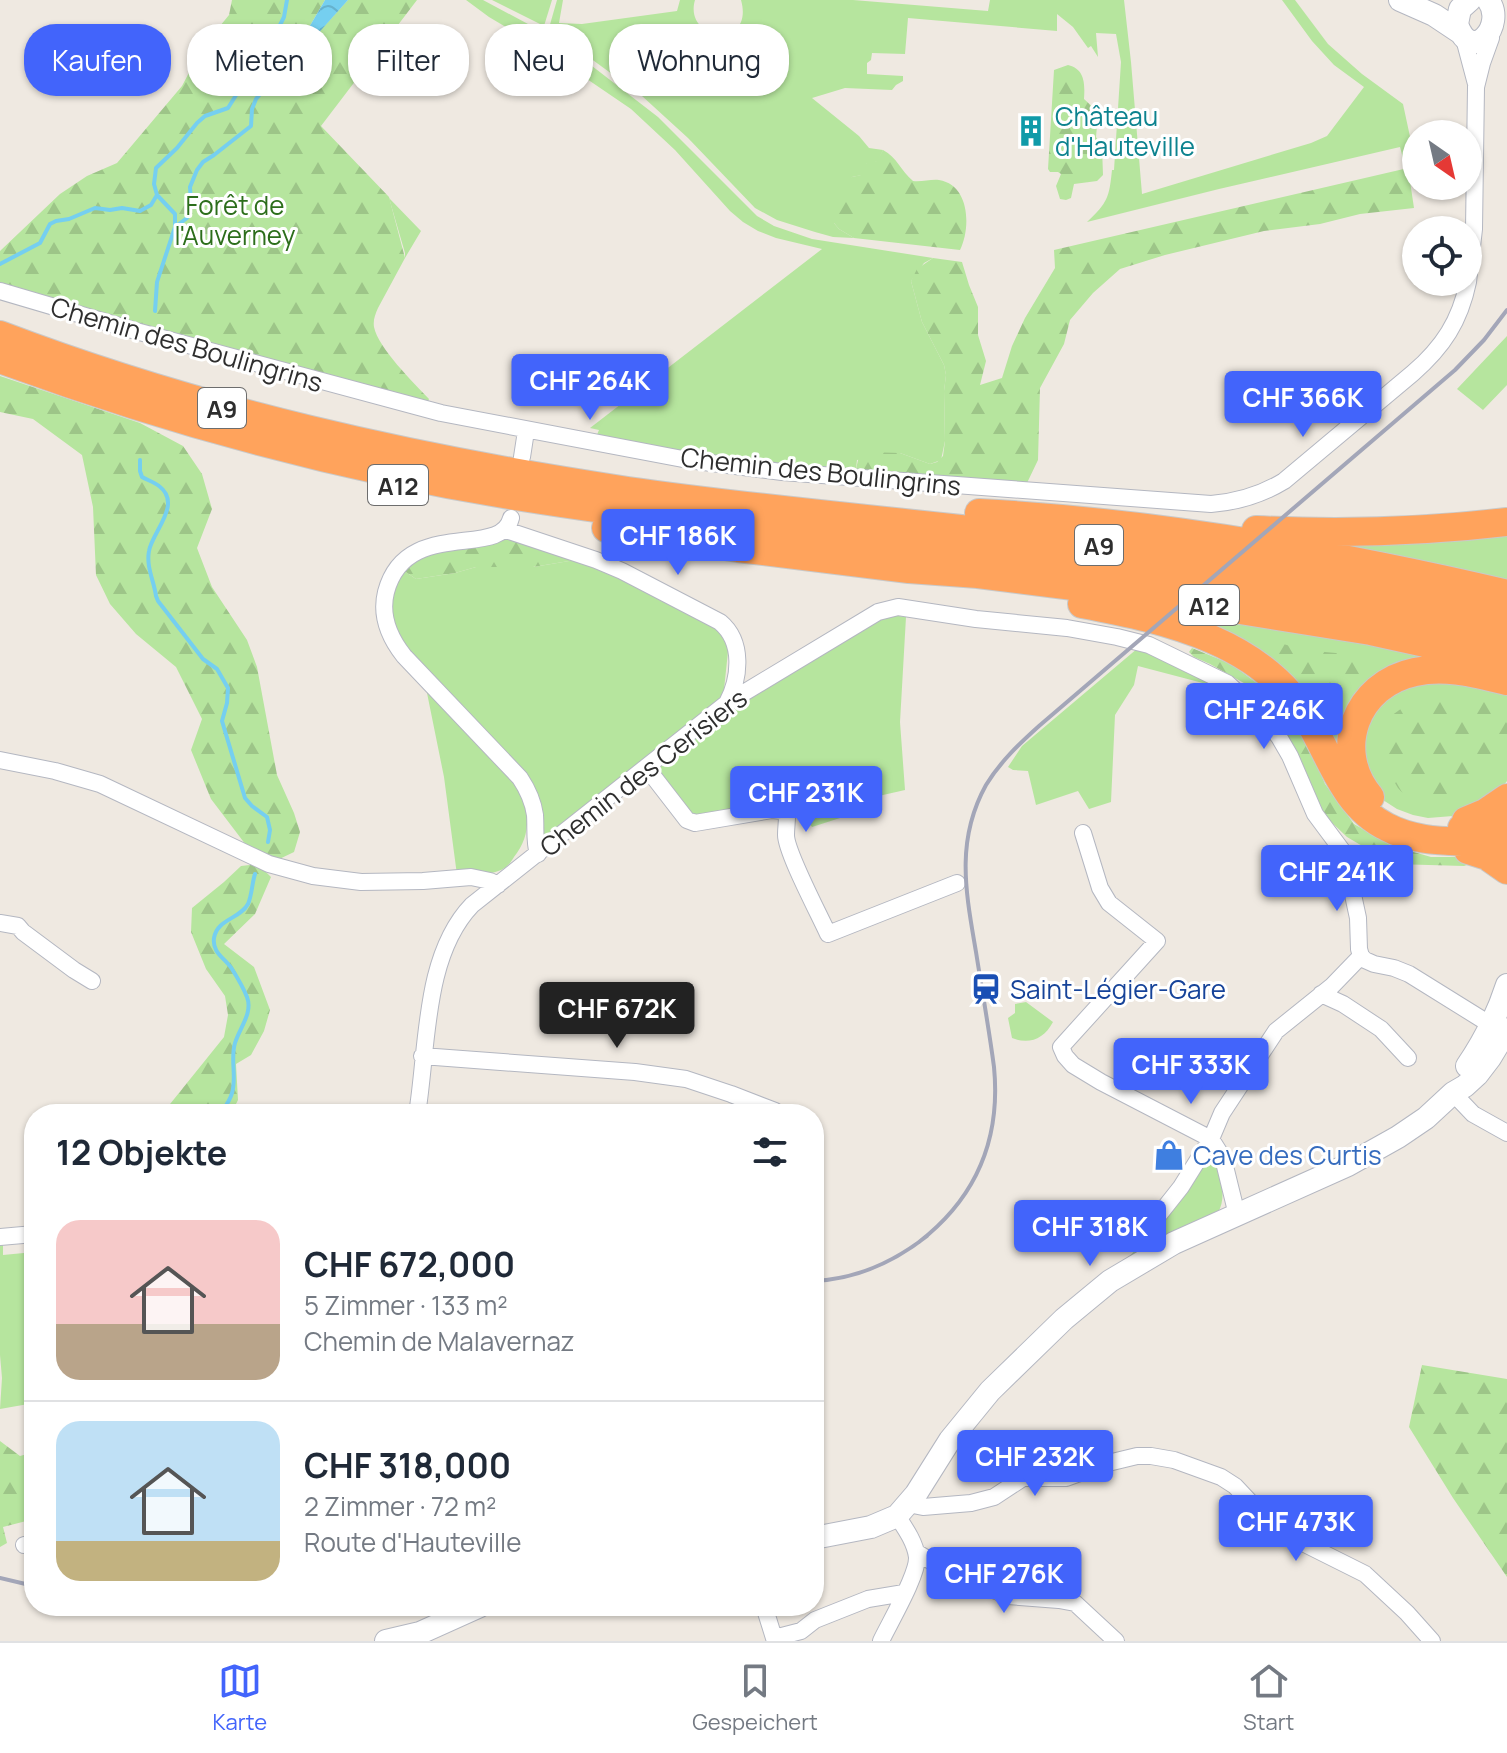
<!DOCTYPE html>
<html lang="de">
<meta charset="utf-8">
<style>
:root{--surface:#fff;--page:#f2f2f3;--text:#1f2937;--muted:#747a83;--line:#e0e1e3;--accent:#4264fb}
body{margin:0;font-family:Manrope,sans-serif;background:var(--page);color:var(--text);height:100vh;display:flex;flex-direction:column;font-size:30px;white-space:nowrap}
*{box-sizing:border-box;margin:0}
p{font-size:26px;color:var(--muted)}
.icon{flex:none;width:44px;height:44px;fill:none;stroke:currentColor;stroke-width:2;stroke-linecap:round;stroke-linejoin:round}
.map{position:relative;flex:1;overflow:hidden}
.sheet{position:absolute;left:24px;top:1104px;width:800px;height:512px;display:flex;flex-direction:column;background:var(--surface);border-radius:32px;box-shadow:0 2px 6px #0004}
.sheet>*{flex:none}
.banner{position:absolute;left:24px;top:24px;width:800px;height:72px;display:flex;gap:16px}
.needle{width:52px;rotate:146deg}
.buttons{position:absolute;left:1402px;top:120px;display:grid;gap:16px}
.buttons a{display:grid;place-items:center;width:80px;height:80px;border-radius:50%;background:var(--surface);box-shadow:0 2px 6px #0004;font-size:40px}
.price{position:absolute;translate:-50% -68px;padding:0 18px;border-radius:8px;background:var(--accent);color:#fff;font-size:26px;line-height:52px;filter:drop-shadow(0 2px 4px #0008)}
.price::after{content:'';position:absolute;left:50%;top:48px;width:24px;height:18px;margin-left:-12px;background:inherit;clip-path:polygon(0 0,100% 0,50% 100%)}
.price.active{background:#222;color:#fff}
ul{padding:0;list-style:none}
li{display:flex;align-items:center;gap:24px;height:200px;padding:0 32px}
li+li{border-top:2px solid var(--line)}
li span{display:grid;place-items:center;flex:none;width:224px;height:160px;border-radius:24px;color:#555}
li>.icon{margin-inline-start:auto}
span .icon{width:96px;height:96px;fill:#fffc;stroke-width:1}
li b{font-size:34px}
h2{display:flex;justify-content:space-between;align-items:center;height:96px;padding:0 32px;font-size:34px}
.pill{padding:0 28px;border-radius:32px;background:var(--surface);box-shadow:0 2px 6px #0004;font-size:28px;line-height:72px}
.pill.active{background:var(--accent);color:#fff}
.dock{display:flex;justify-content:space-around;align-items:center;height:112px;border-top:2px solid var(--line);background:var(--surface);font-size:22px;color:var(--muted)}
.dock a{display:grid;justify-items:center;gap:4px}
.dock .active{color:var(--accent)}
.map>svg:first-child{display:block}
.grass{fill:#b6e59e}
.forest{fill:url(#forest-firs)}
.water{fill:url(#water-waves)}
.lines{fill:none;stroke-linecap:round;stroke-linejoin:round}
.stream{stroke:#75cff0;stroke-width:4}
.street-casing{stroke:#b4b7c1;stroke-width:18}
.secondary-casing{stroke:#b4b7c1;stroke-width:24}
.highway-casing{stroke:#c9c9c9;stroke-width:30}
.street{stroke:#fff;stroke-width:16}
.secondary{stroke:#fff;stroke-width:22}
.highway{stroke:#ffa35c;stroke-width:28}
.rail{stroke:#a3a6b8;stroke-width:4}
.labels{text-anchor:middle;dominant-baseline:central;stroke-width:6;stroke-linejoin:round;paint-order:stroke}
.shield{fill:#fff;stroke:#6d6d6d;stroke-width:2}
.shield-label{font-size:24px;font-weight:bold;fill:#2e2e2e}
.culture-label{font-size:26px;fill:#0d838f;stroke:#fff;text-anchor:start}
.park-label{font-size:26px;fill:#2c6e1b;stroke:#fff}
.street-label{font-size:26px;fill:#2e2e2e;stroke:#fff}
.transit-label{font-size:26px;fill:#164399;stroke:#fff;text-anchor:start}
.shop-label{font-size:26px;fill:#366cbe;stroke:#fff;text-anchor:start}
</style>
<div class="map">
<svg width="1507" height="1641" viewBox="0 0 1507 1641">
<defs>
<pattern id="forest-firs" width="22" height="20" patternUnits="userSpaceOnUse" patternTransform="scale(2)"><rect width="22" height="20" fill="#b6e59e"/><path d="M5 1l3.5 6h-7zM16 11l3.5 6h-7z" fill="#9dc588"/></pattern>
<pattern id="water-waves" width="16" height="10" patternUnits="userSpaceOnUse" patternTransform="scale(2)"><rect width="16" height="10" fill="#75cff0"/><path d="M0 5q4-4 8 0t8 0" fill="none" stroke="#66b2ce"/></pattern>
</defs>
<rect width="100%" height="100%" fill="#efe9e1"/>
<!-- grass -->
<path class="grass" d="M 466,0 L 483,0 L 541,31 L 534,44 L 489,17 Z
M 492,0 L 552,0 L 544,26 Z
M 557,0 L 563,0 L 559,23 L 582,24 L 677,11 L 680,0 L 695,0 C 683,41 755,50 741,0 L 853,0 L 988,11 L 990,0 L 1124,0 L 1131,62 L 1142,194 L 1311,143 L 1327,136 L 1364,87 L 1334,65 L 1312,41 L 1282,0 L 1295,0 L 1328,44 L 1362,74 L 1403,104 L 1415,160 L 1404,162 L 1400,147 L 1219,189 L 1087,222 C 1108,202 1109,198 1112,170 L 1114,170 L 1121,62 L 1116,34 L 1096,33 L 1098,57 L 1091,46 L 1088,48 L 1073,27 L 1057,14 L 1057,31 L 908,18 L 905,54 L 872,53 L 871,60 L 867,63 L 867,74 L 903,76 L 903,81 L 896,85 L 892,90 L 845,88 L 812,98 L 859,136 L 869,148 L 883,150 L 878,161 C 864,166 866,159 862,175 L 852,177 L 834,223 L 839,229 L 854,238 L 833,237 L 815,232 L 777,220 L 755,208 L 688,138 L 642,96 L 549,28 Z
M 548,42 L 559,45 L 592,66 L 658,117 L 757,216 L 774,226 L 812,239 L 933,258 L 924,263 L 911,281 L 922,322 L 944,365 L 946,375 L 944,391 L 945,441 L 941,460 L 930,464 L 900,453 L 857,460 L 856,469 L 742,461 L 596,437 L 599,430 L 590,428 L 822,249 L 776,238 L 758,231 L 743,222 L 730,211 L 675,150 L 631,109 L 540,47 Z
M 389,198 L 421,231 L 405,258 L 405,253 Z
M 1507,336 L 1507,385 L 1483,410 L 1457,389 Z
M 1507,528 L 1507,586 L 1270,536 Z
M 572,554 L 724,629 L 729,642 L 723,699 L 551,836 L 546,836 L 542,831 L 539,801 L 405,650 C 390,625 386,595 403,570 L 416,579 L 455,573 L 476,567 L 533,567 L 569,561 Z
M 1121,602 L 1487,664 L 1403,670 L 1345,757 L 1305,705 Z
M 892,615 L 906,617 L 900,722 L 905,790 L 861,800 L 865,810 L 812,827 L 797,809 L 773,805 L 690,816 L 656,767 L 732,706 L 861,626 Z
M 1138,648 L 1218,687 L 1138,666 L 1134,685 L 1115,715 L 1111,802 L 1089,809 L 1078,791 L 1036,805 L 1028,771 L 1013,770 L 1008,767 L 1022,746 Z
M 1428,677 L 1507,689 L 1507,781 L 1501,789 L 1465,813 L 1453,816 L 1428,818 L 1413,815 L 1397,809 L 1383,800 L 1359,758 L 1368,713 L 1377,701 Z
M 426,688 L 520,786 C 529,811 532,835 514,857 C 512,860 510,864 506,867 C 494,876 472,874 457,875 L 444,777 Z
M 1026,1002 L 1053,1022 C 1044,1039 1029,1045 1012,1038 L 1008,1018 L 1015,1013 L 1015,1004 Z
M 1204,1157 L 1211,1159 L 1214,1157 C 1219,1176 1228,1194 1218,1213 L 1128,1258 L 1146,1238 Z
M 0,1241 L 3,1241 L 3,1255 L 34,1252 L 34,1403 L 0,1409 L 2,1378 L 0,1355 Z"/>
<!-- forest -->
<path class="forest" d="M 232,0 L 325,0 L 294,53 L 298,55 L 348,0 L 417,0 L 321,126 L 389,197 L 405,258 L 378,308 C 375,315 373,320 374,327 C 378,348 414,383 429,399 L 427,404 L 0,287 L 0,251 L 60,194 L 87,176 L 117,163 L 182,86 L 202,48 L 229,15 Z
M 1068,65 C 1085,69 1085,84 1084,99 L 1096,110 L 1098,115 L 1096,137 L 1102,147 L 1103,175 L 1097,181 L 1074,184 L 1071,198 L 1066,200 L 1060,199 L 1056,186 L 1061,174 L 1058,172 L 1050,172 L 1048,169 L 1054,70 Z
M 883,150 C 897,157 901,171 913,181 C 922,182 931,179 939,180 C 970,185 971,228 960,250 L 854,238 L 839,229 L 834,223 L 831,211 L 832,197 L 844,181 L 852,177 L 861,175 L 863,165 L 869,162 L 877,161 Z
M 1408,168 L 1414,208 L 1360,214 L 1320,224 L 1264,231 L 1165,255 L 1120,269 L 1093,293 L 1070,320 L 1064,344 L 1040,388 L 1038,460 L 1027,483 L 856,469 L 859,456 L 867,452 L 900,453 L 930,464 L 937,462 L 943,456 L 945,441 L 944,391 L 946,375 L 944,365 L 922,322 L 911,281 L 917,269 L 933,258 L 962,262 L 969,285 L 978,307 L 978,335 L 986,361 L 980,385 L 1002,378 L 1012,346 L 1025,318 L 1055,268 L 1054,250 Z
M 0,376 L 140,423 L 183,446 L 202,474 L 212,509 L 197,548 L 212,587 L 247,640 L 257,667 L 277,775 L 294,813 L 300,832 L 294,852 L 269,864 L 249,849 L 211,799 L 191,750 L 202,719 L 176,667 L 136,634 L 110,604 L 96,575 L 93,507 L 82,455 L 33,419 L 0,412 Z
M 499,534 L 573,552 L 569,561 L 533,567 L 476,567 L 455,573 L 416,579 L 403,570 L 404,561 Z
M 1273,641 L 1304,650 L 1336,653 L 1376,660 L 1379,664 C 1375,674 1367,676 1360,683 C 1348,693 1339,709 1340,725 L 1334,730 L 1327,730 C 1314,689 1295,670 1257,649 L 1257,643 Z
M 1192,648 L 1231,664 L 1262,687 L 1293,721 L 1307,740 L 1325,784 L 1354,824 L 1390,845 L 1431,857 L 1465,857 L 1470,864 L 1464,866 L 1393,864 L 1347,837 L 1325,816 L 1300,758 L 1275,717 L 1251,687 L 1210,664 L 1194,657 L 1189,652 Z
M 1456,696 L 1507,706 C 1507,718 1507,731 1507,743 C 1506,752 1498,763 1492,770 C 1473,797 1458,808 1425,803 C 1415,801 1404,796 1398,788 C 1383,766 1386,740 1391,716 L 1409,703 L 1433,698 Z
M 258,864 L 271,877 L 255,914 L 224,944 L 254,967 L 270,1010 L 264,1031 L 251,1055 L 236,1064 L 238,1100 L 231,1114 L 162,1114 L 224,1037 L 228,1015 L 225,996 L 206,969 L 191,932 L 192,908 L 224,882 L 241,866 Z
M 1422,1365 L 1507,1379 L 1507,1577 L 1453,1498 L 1409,1427 Z
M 0,1441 L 20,1456 L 34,1452 L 34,1519 L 3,1527 L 7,1543 L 0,1547 Z"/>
<!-- water -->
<path class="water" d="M 325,0 L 348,0 L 298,56 L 294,53 Z"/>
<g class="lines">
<!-- stream -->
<path class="stream" d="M 191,204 L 190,187 L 197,170 L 203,162 L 214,155 L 251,126 L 252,109 L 256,99 L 297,50
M 175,227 L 187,218
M 0,264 L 40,243 L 50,224 L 56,221 L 69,219 L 95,208 L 110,210 L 122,208 L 140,211 L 151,205 L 157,195 L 154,184 L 156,168 L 177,148 L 197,123 L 205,116 L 228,108 L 279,27 L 284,17 L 287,0
M 155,311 L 157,282 L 175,227 L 175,214 L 157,195
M 140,460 L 140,471 L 142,477 C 147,480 154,482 159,486 C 183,504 152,532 149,551 C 146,567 154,581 156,596 L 158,601 L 203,659 L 217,669 L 228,688 L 227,703 L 222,721 L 245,798 L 252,806 L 267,817 L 270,830 L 268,842
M 220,1114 C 225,1107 230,1101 232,1093 C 237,1077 230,1059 235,1043 C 240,1027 253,1013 247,997 C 243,987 237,977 232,969 C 225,958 212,953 214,938 C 217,919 240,919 248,904 C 252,895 252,883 255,874"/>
<defs>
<path id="street" d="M 1463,35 L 1476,84
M 1468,282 L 1474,229 L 1476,87 L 1482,63 L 1491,38
M 0,291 L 136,331 L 441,413 L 688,460 L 782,472 L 1211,504 C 1237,502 1261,495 1284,481 L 1413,373 C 1443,347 1460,321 1468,282
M 522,457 L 526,431
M 511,518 C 501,560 406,516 386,592 C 380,616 389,637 404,656 L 520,778 C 528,790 533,801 535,815 C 536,829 534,841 538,854
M 506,530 L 596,560 L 622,571 L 720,622 C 744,642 740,678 727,703
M 0,760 L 55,771 L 100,784 L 269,864 L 313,876 L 361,882 L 423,881 L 471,877 L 490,881 L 498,885
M 646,767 L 687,820 L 695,823 L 772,810 L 782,811 L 787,816 C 787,823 786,828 786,835 C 786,852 819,914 828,934 L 957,883
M 1083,833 L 1100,888 L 1109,903 L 1157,941 L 1061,1047 L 1065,1056 L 1073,1065 L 1101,1082 L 1211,1139 L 1223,1158 L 1237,1215
M 0,923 L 18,926 L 23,932 L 74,970 L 92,981
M 1321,994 L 1343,1004 L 1381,1029 L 1408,1058
M 422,1056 L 635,1072 L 686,1079 L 731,1094 L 775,1111 L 776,1114
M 1453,1093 L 1473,1114 L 1507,1133
M 417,1114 C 428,1048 423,956 472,905 L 727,703 L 878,612 L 898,607 L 976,619 L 1067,628 L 1117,637 L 1149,645 L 1227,683 L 1262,715 L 1279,737 L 1290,756 L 1315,814 L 1344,853 L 1358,918 L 1359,949 L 1361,956 L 1365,960 L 1374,964 L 1394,968 L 1409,974 L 1491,1025
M 1143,1235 L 1181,1187 L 1211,1139 L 1222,1113 L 1276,1031 L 1332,986 L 1361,956
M 0,1237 L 34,1234
M 908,1504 L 923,1507 L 971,1503 L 994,1497 L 1023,1478 L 1066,1478 L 1108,1463 L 1137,1456 L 1151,1456 L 1174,1460 L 1221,1477 L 1235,1486 L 1265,1518 L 1287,1535 L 1365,1574 L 1407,1613 L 1432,1641
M 24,1545 L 34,1543
M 916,1552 L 944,1569 L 960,1569 L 979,1584 L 1008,1596 L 1059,1600 L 1075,1603 L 1116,1641
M 764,1606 L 774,1638 L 801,1631 L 815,1620 L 868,1599 L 904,1593
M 881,1641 C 890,1622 918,1575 917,1557 C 915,1542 905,1528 897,1516"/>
<path id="secondary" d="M 1400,0 L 1434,15 L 1461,33
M 1470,0 L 1460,9 L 1457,24 C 1471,66 1507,25 1488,0
M 1467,1066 C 1484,1041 1498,1013 1507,985
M 814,1538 L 871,1527 L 897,1516 L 916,1494 L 950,1440 L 990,1391 L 1064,1319 L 1110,1281 L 1174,1243 L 1348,1165 L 1398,1137 L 1426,1118 L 1453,1093 L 1465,1086 L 1477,1075 L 1490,1058 L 1507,1030 L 1491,1025
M 386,1641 L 420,1633 L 480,1606"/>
<path id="highway" d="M 0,335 C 203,412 414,459 628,491 C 768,511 910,522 1050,539 C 1204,556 1357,580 1507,616
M 0,359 C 169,421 344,469 522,497 C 850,549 1183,561 1507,639
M 979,513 C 1155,522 1336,554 1507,594
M 606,528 L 738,548 L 909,569 L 978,574 L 1153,596 L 1371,631 L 1507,661
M 1256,530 C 1340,534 1423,532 1507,522
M 1082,604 C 1168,620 1267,642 1312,726 C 1333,763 1346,807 1387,827 C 1425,847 1467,838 1507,846
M 1370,797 C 1331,750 1356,684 1415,672 C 1446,665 1477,674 1507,681
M 1466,821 L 1485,813 L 1507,798
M 1462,828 L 1507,824
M 1468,850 L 1487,856 L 1507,870"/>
</defs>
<!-- street casing -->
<use href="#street" class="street-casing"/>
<!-- secondary casing -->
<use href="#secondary" class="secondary-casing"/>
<!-- highway casing -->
<use href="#highway" class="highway-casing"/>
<!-- street -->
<use href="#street" class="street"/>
<!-- secondary -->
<use href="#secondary" class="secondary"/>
<!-- highway -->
<use href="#highway" class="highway"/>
<!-- rail -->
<path class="rail" d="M 919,1242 C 976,1198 1001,1139 994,1067 C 989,1029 982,990 976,952 C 966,893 955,841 986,785 C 1000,762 1019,744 1039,726 L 1455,370 L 1484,340 L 1507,310
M 814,1281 C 856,1279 894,1262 927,1236
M 0,1578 L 34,1586"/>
</g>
<!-- icons -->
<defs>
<symbol id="building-bare" viewBox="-9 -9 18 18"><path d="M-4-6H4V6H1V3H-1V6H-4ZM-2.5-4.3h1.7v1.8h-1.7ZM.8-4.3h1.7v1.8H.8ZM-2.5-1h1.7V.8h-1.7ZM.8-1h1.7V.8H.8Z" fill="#0f9aa8" stroke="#fff" stroke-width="2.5" paint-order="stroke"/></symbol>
<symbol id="station-bare" viewBox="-9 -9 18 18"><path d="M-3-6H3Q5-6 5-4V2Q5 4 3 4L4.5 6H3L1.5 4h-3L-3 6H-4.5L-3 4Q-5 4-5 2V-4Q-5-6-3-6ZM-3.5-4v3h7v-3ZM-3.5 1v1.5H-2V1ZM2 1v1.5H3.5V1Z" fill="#1a4fb4" stroke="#fff" stroke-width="2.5" paint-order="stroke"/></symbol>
<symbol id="shop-bare" viewBox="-9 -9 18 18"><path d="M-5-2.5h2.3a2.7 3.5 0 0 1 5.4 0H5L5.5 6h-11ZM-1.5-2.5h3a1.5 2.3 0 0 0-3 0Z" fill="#3f7fe0" stroke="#fff" stroke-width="2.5" paint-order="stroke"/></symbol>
</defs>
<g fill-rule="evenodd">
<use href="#building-bare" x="1009" y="109" width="44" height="44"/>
<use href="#station-bare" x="964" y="967" width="44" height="44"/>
<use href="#shop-bare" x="1147" y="1133" width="44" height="44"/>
</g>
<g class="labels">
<!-- shield labels -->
<g class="shield">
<rect x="198" y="388" width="48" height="40" rx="6"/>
<rect x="368" y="465" width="60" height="40" rx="6"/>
<rect x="1075" y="525" width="48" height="40" rx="6"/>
<rect x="1179" y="585" width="60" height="40" rx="6"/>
</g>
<g class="shield-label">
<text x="222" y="408">A9</text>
<text x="398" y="485">A12</text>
<text x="1099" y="545">A9</text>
<text x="1209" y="605">A12</text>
</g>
<!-- culture labels -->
<g class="culture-label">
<text x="1055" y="116">Château<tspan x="1055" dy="30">d'Hauteville</tspan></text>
</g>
<!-- park labels -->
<g class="park-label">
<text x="235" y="205">Forêt de<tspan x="235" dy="30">l'Auverney</tspan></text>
</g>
<!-- street labels -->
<g class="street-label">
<text transform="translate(187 344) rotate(16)">Chemin des Boulingrins</text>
<text transform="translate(821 471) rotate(6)">Chemin des Boulingrins</text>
<text transform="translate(643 772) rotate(-38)">Chemin des Cerisiers</text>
</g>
<!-- transit labels -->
<g class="transit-label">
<text x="1010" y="989">Saint-Légier-Gare</text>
</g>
<!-- shop labels -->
<g class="shop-label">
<text x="1193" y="1155">Cave des Curtis</text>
</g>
</g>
</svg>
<div class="buttons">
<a><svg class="needle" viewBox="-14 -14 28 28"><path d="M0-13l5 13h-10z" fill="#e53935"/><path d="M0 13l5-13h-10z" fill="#747a83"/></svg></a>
<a><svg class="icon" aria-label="locate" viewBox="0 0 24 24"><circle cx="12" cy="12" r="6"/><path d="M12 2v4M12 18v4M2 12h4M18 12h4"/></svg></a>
</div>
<b class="price" style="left:590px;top:422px">CHF 264K</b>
<b class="price" style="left:1303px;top:439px">CHF 366K</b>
<b class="price" style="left:678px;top:577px">CHF 186K</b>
<b class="price" style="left:1264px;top:751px">CHF 246K</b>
<b class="price" style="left:806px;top:834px">CHF 231K</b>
<b class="price" style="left:1337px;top:913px">CHF 241K</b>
<b class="price active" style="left:617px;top:1050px">CHF 672K</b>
<b class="price" style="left:1191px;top:1106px">CHF 333K</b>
<b class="price" style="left:1090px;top:1268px">CHF 318K</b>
<b class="price" style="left:1035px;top:1498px">CHF 232K</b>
<b class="price" style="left:1296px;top:1563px">CHF 473K</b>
<b class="price" style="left:1004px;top:1615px">CHF 276K</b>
<div class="banner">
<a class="pill active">Kaufen</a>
<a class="pill">Mieten</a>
<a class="pill">Filter</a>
<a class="pill">Neu</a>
<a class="pill">Wohnung</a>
</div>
<section class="sheet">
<h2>12 Objekte<svg class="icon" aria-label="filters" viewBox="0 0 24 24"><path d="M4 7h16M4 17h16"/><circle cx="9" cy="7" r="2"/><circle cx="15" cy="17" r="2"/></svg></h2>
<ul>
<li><span style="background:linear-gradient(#f6c9c9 65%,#b9a48a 0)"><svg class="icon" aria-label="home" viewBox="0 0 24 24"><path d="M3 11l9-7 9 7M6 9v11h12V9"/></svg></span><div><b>CHF 672,000</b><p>5 Zimmer · 133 m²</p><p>Chemin de Malavernaz</p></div></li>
<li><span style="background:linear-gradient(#bfe0f5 75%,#c2b280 0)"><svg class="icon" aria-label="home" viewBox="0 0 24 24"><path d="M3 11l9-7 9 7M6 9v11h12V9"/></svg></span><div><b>CHF 318,000</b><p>2 Zimmer · 72 m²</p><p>Route d'Hauteville</p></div></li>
</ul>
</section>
</div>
<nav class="dock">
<a class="active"><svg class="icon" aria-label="map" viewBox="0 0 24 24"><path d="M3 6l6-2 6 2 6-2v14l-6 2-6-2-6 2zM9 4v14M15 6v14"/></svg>Karte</a>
<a><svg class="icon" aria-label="saved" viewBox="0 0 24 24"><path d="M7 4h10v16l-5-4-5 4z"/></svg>Gespeichert</a>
<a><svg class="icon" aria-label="home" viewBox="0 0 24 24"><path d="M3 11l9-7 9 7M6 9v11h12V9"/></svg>Start</a>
</nav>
